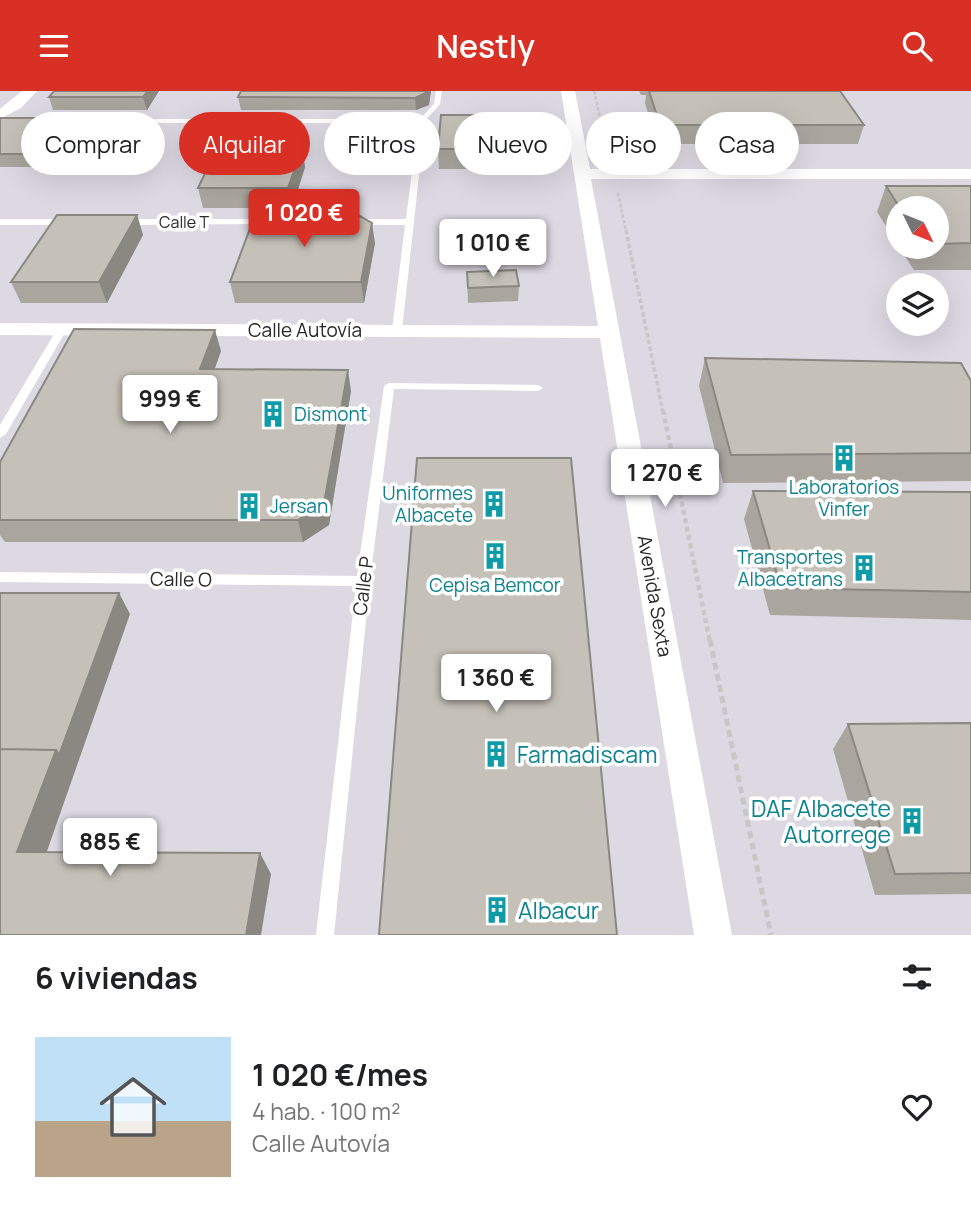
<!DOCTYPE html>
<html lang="es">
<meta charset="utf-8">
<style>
:root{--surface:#fff;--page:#f6f6f6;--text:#202124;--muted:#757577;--line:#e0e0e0;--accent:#d93025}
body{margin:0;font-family:Manrope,sans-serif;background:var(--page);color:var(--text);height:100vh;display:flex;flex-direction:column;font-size:26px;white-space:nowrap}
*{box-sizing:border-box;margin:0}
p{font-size:23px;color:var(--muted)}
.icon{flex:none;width:38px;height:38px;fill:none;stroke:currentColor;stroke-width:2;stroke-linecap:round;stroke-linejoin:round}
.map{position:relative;height:844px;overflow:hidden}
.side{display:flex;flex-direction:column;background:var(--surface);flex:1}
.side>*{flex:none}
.top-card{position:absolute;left:21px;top:21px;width:929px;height:63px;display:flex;gap:14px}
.needle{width:46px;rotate:133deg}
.buttons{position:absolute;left:886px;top:105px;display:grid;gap:14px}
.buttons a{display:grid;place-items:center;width:63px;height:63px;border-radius:50%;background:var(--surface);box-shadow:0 7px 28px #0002;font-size:35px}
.price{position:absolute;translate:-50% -60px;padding:0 16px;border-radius:7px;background:#fff;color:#222;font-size:23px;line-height:46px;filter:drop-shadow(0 2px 4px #0008)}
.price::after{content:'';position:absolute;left:50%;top:42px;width:21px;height:16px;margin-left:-10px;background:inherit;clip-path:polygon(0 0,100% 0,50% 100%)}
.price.on{background:var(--accent);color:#fff}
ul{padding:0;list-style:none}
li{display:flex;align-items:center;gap:21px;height:175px;padding:0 35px}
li+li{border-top:2px solid var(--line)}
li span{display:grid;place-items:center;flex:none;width:196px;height:140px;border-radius:0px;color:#555}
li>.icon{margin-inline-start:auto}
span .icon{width:84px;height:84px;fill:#fffc;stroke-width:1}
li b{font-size:30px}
h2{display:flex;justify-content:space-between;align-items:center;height:84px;padding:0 35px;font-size:30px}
.chip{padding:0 24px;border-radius:32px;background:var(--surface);box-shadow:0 7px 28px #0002;font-size:24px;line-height:63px}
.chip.on{background:var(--accent);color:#fff}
header{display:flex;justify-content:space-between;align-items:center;height:91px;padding:0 35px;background:var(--accent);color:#fff;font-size:32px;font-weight:600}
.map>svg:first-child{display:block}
.industrial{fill:#dcd9e3;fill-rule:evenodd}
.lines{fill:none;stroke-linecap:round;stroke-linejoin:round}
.path-far3{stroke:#c7c7c7;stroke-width:2.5;stroke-dasharray:3.5 2;stroke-linecap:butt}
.path-far2{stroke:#c7c7c7;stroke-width:3.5;stroke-dasharray:4.5 2.5;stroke-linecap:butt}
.path-far1{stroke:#c7c7c7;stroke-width:4.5;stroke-dasharray:5 3.5;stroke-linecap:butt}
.path{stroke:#c7c7c7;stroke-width:5;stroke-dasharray:7 4.5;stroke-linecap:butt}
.lane{fill:#fff;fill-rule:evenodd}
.street{fill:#fff;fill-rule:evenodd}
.wall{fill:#aaa69e}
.shaded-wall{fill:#8b8781}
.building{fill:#c6c1b8;stroke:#8b8781;stroke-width:2}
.labels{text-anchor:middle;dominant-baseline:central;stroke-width:7;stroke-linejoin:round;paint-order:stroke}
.far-street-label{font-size:16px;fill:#282828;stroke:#fff}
.street-label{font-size:19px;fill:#282828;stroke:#fff}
.culture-label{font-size:19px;fill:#0d838f;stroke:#fff;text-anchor:start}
.near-culture-label{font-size:23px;fill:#0d838f;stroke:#fff;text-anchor:start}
</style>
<header><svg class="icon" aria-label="menu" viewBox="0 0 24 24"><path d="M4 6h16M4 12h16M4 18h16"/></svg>Nestly<svg class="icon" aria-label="search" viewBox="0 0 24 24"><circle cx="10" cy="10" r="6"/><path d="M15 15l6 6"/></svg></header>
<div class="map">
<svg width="971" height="844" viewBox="0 0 971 844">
<rect width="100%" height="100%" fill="#ebe4d8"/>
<!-- industrial -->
<path class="industrial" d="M 0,0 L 971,0 L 971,844 L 0,844 ZM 898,117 L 936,117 L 936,156 L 898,156 ZM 898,194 L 936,194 L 936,233 L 898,233 Z"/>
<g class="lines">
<!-- path-far3 -->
<path class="path-far3" d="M 594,0 L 607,57 L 613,65
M 618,102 L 626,141"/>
<!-- path-far2 -->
<path class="path-far2" d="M 626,139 L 663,321"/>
<!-- path-far1 -->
<path class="path-far1" d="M 663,319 L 710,551"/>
<!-- path -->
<path class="path" d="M 710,549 L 771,844"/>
<!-- lane -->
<path class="lane" d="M 436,0 L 442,0 L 440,13 L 425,30 L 402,239 L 397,242 L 392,239 L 405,134 L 354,134 L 350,131 L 354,128 L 406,128 L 418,32 L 101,32 L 97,30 L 101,28 L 420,28 L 434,13 Z
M 0,128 L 66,128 L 70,131 L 66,134 L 0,134 Z
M 269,128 L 273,131 L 272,133 L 123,134 L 119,131 L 123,128 Z
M 62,235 L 67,238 L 6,343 L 0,347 L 0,334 L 57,238 Z
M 389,292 L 538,294 L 543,297 L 538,300 L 394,298 L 370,490 L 334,844 L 316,844 L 356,495 L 0,491 L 0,481 L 357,485 L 384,295 Z"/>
<!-- street -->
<path class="street" d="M 22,0 L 37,0 L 21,17 L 0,28 L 0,18 Z
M 561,0 L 575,0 L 590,78 L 971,78 L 971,88 L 591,88 L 732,844 L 694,844 L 600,247 L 0,244 L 0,232 L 598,235 Z"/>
</g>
<!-- wall -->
<path class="wall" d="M 54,0 L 159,0 L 147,19 L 53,19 L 49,6 Z
M 431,0 L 429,14 L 416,19 L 241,19 L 238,6 Z
M 639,0 L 840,0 L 864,34 L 858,53 L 657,53 L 645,12 L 646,4 L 641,4 Z
M 0,27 L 121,40 L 97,76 L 0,76 Z
M 302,57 L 305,76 L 292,117 L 203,117 L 198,97 Z
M 438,58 L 537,58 L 536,78 L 439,78 Z
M 886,95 L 971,95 L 971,179 L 914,179 L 899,156 L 936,156 L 936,117 L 898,117 L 898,154 L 877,121 Z
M 137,124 L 143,144 L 107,212 L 21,212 L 11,191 Z
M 375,152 L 364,212 L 235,212 L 230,191 Z
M 467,181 L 519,195 L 518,210 L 468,212 Z
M 221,260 L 214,278 L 351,300 L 329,434 L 303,451 L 5,451 L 0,444 L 0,371 Z
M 705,267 L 971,290 L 971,390 L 723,392 L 699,295 Z
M 753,400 L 971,401 L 971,529 L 770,524 L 744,428 Z
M 971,632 L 971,803 L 875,804 L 833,658 L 848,633 Z"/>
<!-- shaded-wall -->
<path class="shaded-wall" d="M 148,0 L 159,0 L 147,19 L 143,6 Z
M 429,0 L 431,0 L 429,14 L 416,19 L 415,7 Z
M 117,27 L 121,40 L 97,76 L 92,63 Z
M 302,57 L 305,76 L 292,117 L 288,97 Z
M 137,124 L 143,144 L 107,212 L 99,191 Z
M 372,132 L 375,152 L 364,212 L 361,191 Z
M 215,239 L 221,260 L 207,300 L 200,278 Z
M 348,279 L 351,300 L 329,434 L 303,451 L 298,429 Z
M 119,502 L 130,523 L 39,783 L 17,761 L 56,659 Z
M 260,762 L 271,783 L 261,844 L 246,844 Z"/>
<!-- building -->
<path class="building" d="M 54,0 L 148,0 L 143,6 L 49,6 Z
M 241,0 L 429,0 L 428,1 L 415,7 L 238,6 Z
M 649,0 L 840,0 L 864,34 L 660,34 Z
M 441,24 L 534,24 L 537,58 L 438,58 Z
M 0,27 L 117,27 L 92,63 L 0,63 Z
M 217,57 L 302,57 L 288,97 L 198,97 Z
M 886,95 L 971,95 L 971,152 L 936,153 L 936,117 L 900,117 Z
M 57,124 L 137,124 L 99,191 L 11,191 Z
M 255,124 L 358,124 L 372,132 L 361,191 L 230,191 Z
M 516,179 L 519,195 L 468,197 L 467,181 Z
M 74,238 L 215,239 L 200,278 L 348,279 L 324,412 L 298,429 L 0,429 L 0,371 Z
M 705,267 L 961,272 L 971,290 L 971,362 L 731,364 Z
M 417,367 L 571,367 L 617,844 L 379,844 Z
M 753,400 L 971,401 L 971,501 L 781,497 Z
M 0,502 L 119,502 L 59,664 L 56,659 L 0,658 Z
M 971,632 L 971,782 L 895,783 L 848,633 Z
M 0,658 L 56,659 L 17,761 L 260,762 L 246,844 L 0,844 Z"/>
<!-- icons -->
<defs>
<symbol id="building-bare" viewBox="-9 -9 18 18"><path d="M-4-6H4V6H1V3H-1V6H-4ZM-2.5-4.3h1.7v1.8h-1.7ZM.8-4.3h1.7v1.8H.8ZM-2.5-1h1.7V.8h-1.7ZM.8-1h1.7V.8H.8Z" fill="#0f9aa8" stroke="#fff" stroke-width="2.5" paint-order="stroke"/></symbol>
</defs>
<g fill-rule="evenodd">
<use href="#building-bare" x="254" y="304" width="38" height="38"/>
<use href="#building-bare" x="825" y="348" width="38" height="38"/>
<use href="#building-bare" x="475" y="394" width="38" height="38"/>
<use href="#building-bare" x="230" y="396" width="38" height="38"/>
<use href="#building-bare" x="476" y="446" width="38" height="38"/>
<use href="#building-bare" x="845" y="458" width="38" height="38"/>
<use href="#building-bare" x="477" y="644" width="38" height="38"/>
<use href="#building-bare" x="893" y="711" width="38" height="38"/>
<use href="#building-bare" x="478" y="800" width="38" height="38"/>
</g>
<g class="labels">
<!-- far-street labels -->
<g class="far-street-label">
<text x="184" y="131">Calle T</text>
</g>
<!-- street labels -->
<g class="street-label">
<text x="305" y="239">Calle Autovía</text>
<text transform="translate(181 488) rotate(1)">Calle O</text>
<text transform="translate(363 495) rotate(-83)">Calle P</text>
<text transform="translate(655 505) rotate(80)">Avenida Sexta</text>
</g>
<!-- culture labels -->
<g class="culture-label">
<text x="294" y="323">Dismont</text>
<text x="844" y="396" text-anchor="middle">Laboratorios<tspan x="844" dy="22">Vinfer</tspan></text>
<text x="473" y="402" text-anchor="end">Uniformes<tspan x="473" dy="22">Albacete</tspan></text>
<text x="270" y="415">Jersan</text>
<text x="843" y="466" text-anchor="end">Transportes<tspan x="843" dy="22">Albacetrans</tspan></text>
<text x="495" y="494" text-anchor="middle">Cepisa Bemcor</text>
</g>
<!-- near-culture labels -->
<g class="near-culture-label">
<text x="517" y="663">Farmadiscam</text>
<text x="891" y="717" text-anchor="end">DAF Albacete<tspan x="891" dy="26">Autorrege</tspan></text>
<text x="518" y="819">Albacur</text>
</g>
</g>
</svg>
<div class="buttons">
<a><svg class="needle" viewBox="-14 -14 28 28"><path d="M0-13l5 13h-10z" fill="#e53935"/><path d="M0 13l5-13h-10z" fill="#757577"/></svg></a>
<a><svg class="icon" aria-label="layers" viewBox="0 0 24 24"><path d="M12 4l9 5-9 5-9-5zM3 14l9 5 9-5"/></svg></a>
</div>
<b class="price on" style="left:304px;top:158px">1 020 €</b>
<b class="price" style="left:493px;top:188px">1 010 €</b>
<b class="price" style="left:170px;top:344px">999 €</b>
<b class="price" style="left:665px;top:418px">1 270 €</b>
<b class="price" style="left:496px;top:623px">1 360 €</b>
<b class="price" style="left:110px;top:787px">885 €</b>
<div class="top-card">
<a class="chip">Comprar</a>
<a class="chip on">Alquilar</a>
<a class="chip">Filtros</a>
<a class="chip">Nuevo</a>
<a class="chip">Piso</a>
<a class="chip">Casa</a>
</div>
</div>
<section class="side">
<h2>6 viviendas<svg class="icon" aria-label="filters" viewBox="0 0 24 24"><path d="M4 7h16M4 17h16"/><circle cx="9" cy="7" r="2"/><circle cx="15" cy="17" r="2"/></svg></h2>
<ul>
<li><span style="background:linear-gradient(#bfe0f5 60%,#b9a48a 0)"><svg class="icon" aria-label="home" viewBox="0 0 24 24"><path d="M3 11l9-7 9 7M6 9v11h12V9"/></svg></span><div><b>1 020 €/mes</b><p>4 hab. · 100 m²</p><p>Calle Autovía</p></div><svg class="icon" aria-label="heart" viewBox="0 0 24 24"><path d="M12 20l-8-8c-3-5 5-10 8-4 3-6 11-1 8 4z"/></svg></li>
</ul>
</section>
